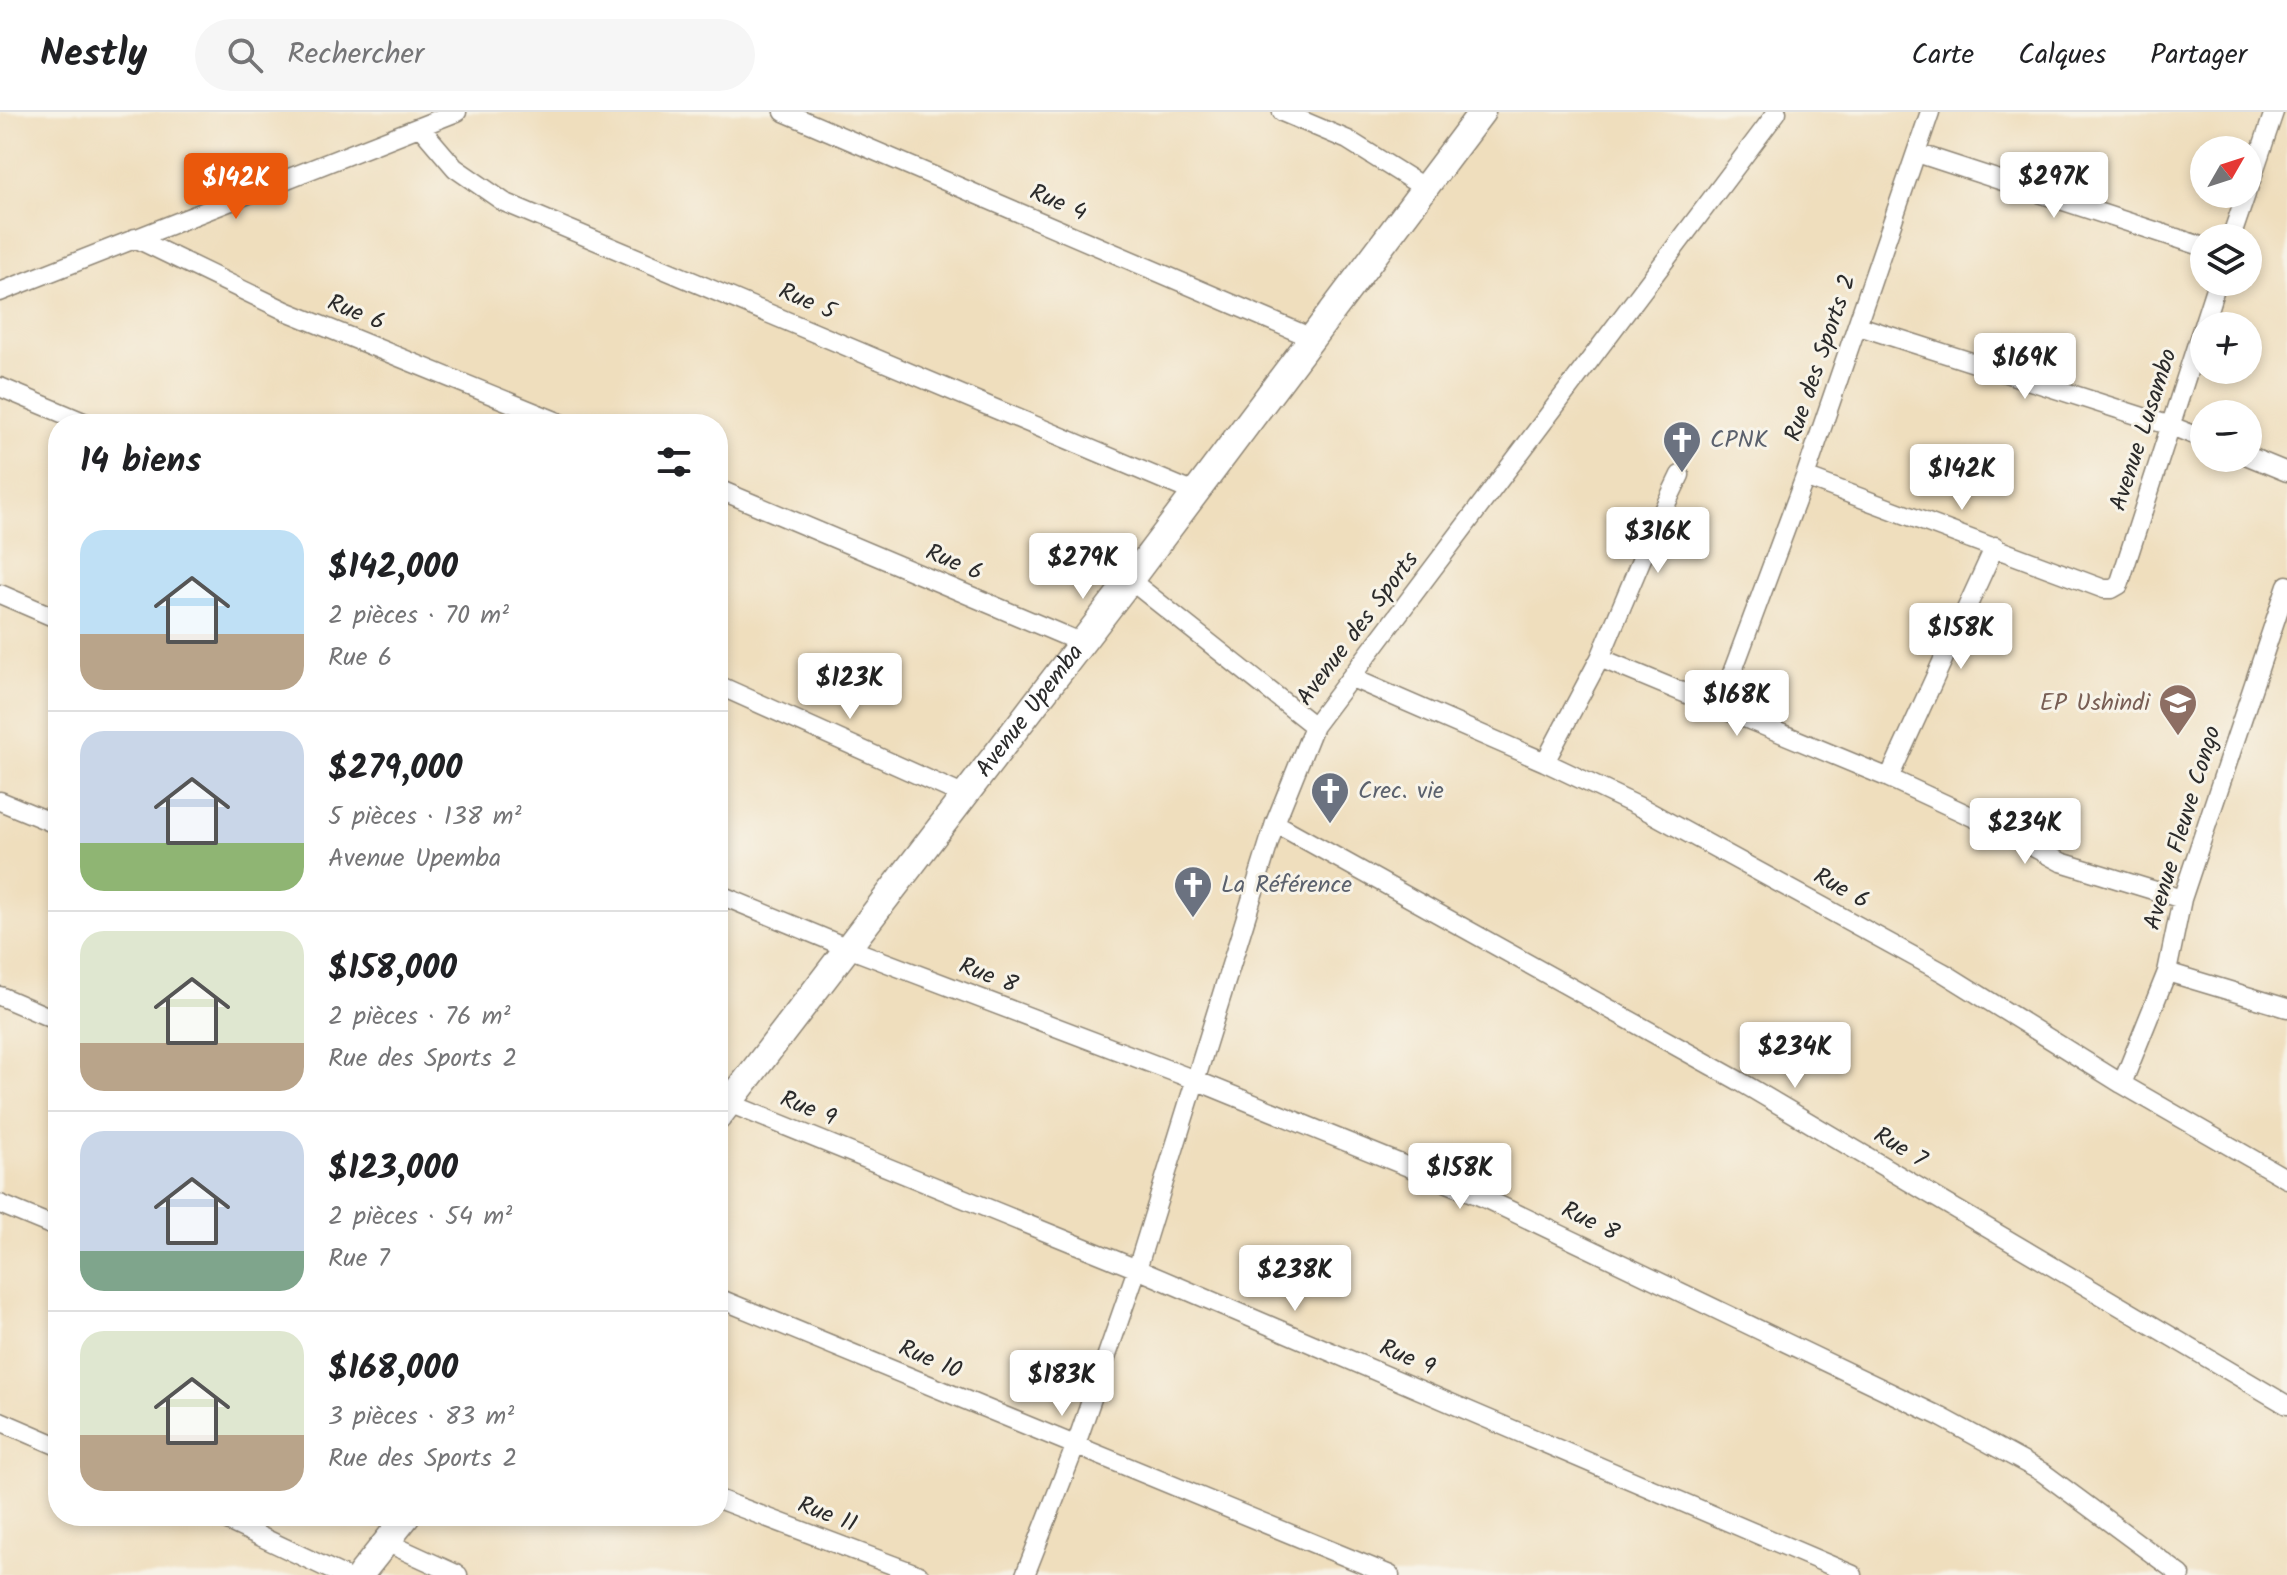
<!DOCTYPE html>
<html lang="fr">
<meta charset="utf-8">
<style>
:root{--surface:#fff;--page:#f6f6f6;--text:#202124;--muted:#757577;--line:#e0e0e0;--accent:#ea580c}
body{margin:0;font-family:Kalam,sans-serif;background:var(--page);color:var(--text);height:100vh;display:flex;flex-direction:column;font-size:30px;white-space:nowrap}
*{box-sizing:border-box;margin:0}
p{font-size:26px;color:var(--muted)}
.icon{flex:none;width:44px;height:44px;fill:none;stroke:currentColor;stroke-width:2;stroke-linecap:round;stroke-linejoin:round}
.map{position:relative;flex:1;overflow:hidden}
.side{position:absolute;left:48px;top:302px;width:680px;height:1112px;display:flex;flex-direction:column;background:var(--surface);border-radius:32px;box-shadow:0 4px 12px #0003}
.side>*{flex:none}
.needle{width:52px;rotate:51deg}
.tools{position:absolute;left:2190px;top:24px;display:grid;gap:16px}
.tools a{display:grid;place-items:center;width:72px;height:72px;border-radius:50%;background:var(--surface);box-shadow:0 4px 12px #0003;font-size:40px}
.price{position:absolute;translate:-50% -68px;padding:0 18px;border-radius:8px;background:#fff;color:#222;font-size:26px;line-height:52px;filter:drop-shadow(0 2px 4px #0008)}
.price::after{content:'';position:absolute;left:50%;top:48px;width:24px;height:18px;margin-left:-12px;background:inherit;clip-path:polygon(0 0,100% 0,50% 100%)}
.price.on{background:var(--accent);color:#fff}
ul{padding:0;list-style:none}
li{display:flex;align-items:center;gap:24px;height:200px;padding:0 32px}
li+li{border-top:2px solid var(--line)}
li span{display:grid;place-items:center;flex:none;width:224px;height:160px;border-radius:24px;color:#555}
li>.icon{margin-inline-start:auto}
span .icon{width:96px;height:96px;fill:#fffc;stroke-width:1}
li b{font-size:34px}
h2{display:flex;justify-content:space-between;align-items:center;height:96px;padding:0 32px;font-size:34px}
header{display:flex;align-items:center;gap:48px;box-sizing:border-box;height:112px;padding:0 40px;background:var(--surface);border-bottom:2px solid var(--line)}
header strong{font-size:38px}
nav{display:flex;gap:44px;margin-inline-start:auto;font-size:28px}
.search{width:560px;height:72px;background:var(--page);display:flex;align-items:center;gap:20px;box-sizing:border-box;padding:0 28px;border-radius:44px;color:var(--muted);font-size:30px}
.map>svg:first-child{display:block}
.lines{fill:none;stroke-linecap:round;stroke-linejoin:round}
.street-casing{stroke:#8d8474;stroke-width:21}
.secondary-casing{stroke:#8d8474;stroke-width:29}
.street{stroke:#fff;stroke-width:18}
.secondary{stroke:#fff;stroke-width:26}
.labels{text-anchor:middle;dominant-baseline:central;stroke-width:6;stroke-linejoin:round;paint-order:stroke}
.street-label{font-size:24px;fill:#2b2b2b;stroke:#f7f3e8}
.worship-label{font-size:24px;fill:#5b616d;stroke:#f7f3e8;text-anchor:start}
.education-label{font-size:24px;fill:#785e54;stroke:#f7f3e8;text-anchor:end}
</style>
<header>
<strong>Nestly</strong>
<div class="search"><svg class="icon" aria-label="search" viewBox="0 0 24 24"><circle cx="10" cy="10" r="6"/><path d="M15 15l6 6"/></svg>Rechercher</div>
<nav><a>Carte</a><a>Calques</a><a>Partager</a></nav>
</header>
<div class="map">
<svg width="2287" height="1463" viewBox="0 0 2287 1463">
<rect width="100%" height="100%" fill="#f7f3e8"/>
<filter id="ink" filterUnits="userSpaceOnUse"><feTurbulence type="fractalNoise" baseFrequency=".0125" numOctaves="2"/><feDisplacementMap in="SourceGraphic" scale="16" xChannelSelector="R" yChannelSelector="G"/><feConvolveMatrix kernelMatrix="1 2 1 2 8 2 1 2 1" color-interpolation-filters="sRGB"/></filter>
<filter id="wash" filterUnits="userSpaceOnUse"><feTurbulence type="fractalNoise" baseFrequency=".006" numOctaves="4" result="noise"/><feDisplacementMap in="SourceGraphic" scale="32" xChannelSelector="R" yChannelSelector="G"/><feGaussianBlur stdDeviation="1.8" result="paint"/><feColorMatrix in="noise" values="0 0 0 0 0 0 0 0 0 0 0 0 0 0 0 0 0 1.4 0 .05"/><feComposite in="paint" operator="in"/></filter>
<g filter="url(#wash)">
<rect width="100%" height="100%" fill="#efdebd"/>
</g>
<g filter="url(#ink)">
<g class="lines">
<defs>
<path id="street" d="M 784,0 L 1312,226
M 1282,0 L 1348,28 L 1423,75
M 420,15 L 455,56 L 504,90 L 1195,381
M 1917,41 L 2204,135
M 2248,77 L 2274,0
M 135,126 L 286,199 L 563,312
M 2231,126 L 2246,82
M 0,180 L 457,0
M 1859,214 L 2171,314 L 2204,327
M 0,275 L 88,312
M 2248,344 L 2287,360
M 1805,365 L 2104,477 L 2112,477 L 2119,473 L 2217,170
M 718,377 L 1082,531
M 1130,468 L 1314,614
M 0,482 L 58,507
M 1600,546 L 1889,666 L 2007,721 L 2061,750 L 2182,787
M 1352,566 L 1545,650 L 1646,698 L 1944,861 L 2122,972 L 2287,1067
M 718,573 L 965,684
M 1719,596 L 1805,365 L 1930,0
M 1545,650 L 1600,546 L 1656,413 L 1680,363
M 1889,666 L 1995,434
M 0,689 L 58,713
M 1275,711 L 1739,969 L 2287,1293
M 718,782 L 848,836 L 1195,968 L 1482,1085 L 1941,1305 L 2042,1360 L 2181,1463
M 2167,860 L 2287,896
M 0,884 L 58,909
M 2122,972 L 2167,860 L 2182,787 L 2287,473
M 719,987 L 1137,1157 L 1853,1463
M 0,1092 L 58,1116
M 718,1186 L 1390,1463
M 0,1309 L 58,1334
M 718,1387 L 919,1463
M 217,1404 L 342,1463
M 386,1430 L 458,1463
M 1025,1463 L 1075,1335 L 1137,1157 L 1275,711 L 1314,614 L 1777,0"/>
<g id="secondary">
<path id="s1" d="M 718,1005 L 1130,468 L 1482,0"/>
<path d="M 360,1463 L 407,1404"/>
</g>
</defs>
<!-- street casing -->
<use href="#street" class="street-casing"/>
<!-- secondary casing -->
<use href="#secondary" class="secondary-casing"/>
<!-- street -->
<use href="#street" class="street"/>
<!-- secondary -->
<use href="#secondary" class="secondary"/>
</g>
</g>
<!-- icons -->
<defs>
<symbol id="church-pin" viewBox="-11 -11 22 30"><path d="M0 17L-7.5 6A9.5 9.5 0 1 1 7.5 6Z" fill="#6b7280" stroke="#f7f3e8"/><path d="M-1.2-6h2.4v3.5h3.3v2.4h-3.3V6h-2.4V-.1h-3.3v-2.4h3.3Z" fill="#fff"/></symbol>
<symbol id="school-pin" viewBox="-11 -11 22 30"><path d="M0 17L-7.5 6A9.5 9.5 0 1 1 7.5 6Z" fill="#8d6e63" stroke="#f7f3e8"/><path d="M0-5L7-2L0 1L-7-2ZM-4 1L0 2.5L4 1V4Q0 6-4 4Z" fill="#fff"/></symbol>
</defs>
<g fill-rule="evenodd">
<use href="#church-pin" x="1660" y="306" width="44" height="60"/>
<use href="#school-pin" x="2156" y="569" width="44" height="60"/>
<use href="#church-pin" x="1308" y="657" width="44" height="60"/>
<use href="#church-pin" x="1171" y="751" width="44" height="60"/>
</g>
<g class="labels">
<!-- street labels -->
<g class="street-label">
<text transform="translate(1058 91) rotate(23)">Rue 4</text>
<text transform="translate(807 190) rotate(23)">Rue 5</text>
<text transform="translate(356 201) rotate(22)">Rue 6</text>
<text transform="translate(1821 246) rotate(-71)">Rue des Sports 2</text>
<text transform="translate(2144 318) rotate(-72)">Avenue Lusambo</text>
<text transform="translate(954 451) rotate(23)">Rue 6</text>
<text transform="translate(1358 517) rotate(-53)">Avenue des Sports</text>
<text stroke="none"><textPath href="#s1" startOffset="512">Avenue Upemba</textPath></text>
<text transform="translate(2183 716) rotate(-73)">Avenue Fleuve Congo</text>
<text transform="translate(1841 777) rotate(29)">Rue 6</text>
<text transform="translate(988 864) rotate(21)">Rue 8</text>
<text transform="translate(808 997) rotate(22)">Rue 9</text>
<text transform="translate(1900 1036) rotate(31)">Rue 7</text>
<text transform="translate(1590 1110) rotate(26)">Rue 8</text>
<text transform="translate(1407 1246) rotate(23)">Rue 9</text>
<text transform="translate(930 1248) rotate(23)">Rue 10</text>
<text transform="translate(827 1403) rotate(21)">Rue 11</text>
</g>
<!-- worship labels -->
<g class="worship-label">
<text x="1710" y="328">CPNK</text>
<text x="1358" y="679">Crec. vie</text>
<text x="1221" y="773">La Référence</text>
</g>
<!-- education labels -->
<g class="education-label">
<text x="2150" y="591">EP Ushindi</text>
</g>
</g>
</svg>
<div class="tools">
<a><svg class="needle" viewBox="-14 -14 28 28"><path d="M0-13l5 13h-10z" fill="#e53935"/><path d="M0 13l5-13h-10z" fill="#757577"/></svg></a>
<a><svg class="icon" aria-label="layers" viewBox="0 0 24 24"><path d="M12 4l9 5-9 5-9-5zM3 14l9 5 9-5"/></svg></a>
<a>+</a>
<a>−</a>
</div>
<b class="price" style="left:2054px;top:108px">$297K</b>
<b class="price on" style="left:236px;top:109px">$142K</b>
<b class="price" style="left:2025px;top:289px">$169K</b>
<b class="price" style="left:1962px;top:400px">$142K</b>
<b class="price" style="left:1658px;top:463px">$316K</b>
<b class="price" style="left:1083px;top:489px">$279K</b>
<b class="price" style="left:1961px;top:559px">$158K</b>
<b class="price" style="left:850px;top:609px">$123K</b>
<b class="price" style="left:1737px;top:626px">$168K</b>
<b class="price" style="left:2025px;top:754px">$234K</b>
<b class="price" style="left:1795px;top:978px">$234K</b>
<b class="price" style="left:1460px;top:1099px">$158K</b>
<b class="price" style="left:1295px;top:1201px">$238K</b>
<b class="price" style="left:1062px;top:1306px">$183K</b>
<section class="side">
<h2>14 biens<svg class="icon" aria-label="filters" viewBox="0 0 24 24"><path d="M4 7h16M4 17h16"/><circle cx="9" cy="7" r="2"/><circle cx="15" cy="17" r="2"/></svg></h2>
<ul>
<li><span style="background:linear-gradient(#bfe0f5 65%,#b9a48a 0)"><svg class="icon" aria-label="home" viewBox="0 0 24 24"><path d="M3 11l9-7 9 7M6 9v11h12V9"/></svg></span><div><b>$142,000</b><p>2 pièces · 70 m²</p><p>Rue 6</p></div></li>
<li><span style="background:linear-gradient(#c9d6e8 70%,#8fb573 0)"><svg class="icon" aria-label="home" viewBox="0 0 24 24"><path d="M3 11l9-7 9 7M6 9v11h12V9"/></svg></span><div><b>$279,000</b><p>5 pièces · 138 m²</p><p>Avenue Upemba</p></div></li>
<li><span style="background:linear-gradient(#dfe7d0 70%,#b9a48a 0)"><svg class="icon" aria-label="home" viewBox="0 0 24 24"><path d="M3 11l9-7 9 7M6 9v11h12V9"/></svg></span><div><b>$158,000</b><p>2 pièces · 76 m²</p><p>Rue des Sports 2</p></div></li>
<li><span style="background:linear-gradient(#c9d6e8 75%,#7fa58c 0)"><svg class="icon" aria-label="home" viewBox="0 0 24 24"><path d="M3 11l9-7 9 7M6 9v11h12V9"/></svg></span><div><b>$123,000</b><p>2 pièces · 54 m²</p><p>Rue 7</p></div></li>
<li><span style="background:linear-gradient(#dfe7d0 65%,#b9a48a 0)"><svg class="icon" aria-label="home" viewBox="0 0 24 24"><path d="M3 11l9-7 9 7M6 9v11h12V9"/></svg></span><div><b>$168,000</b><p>3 pièces · 83 m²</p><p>Rue des Sports 2</p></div></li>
</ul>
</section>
</div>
